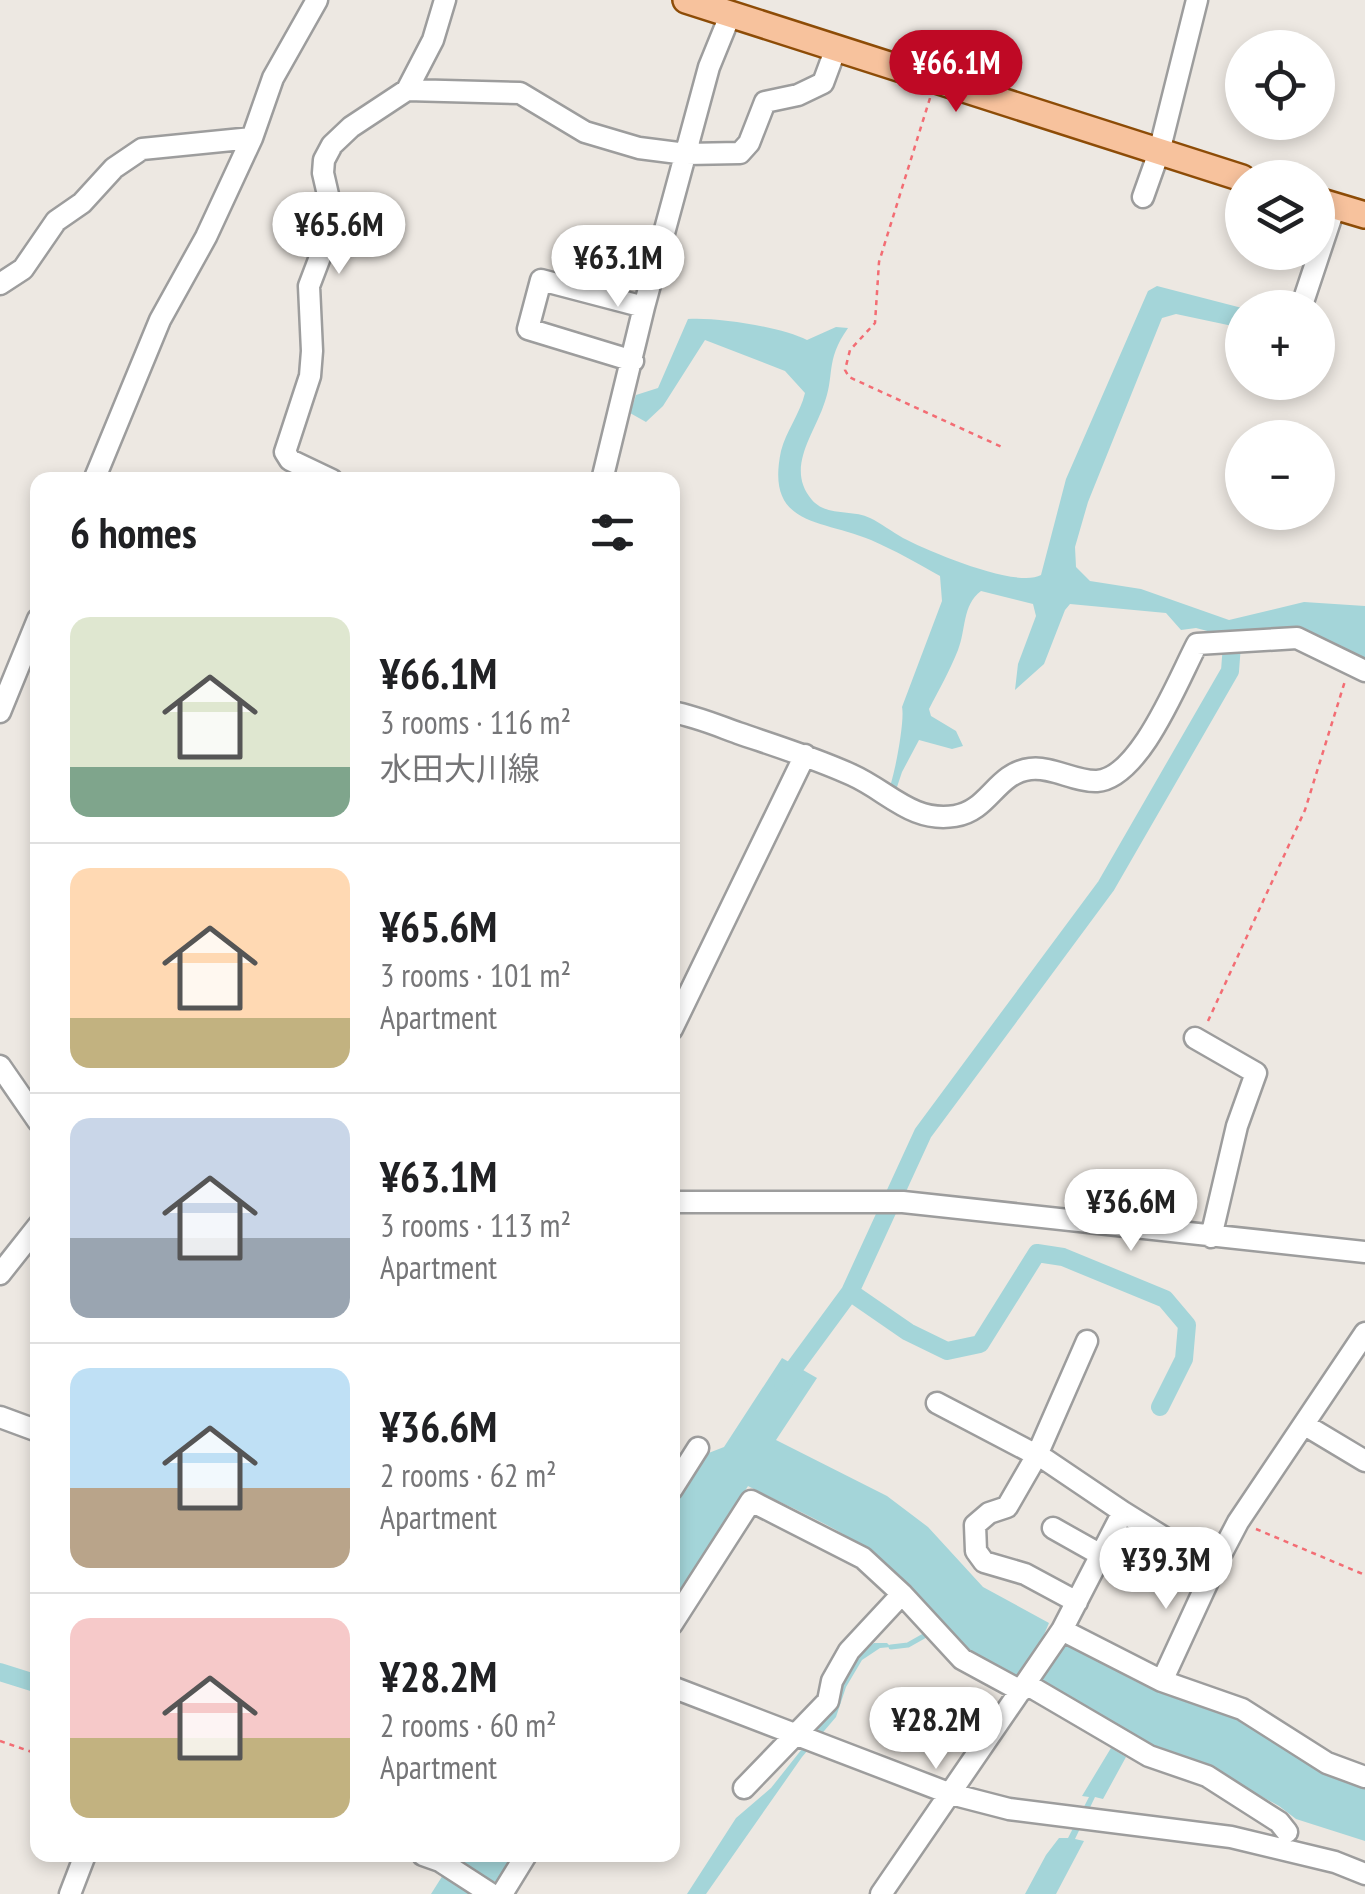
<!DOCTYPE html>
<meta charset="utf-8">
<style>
:root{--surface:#fff;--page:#f6f6f6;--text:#202124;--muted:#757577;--line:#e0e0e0;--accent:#bf0925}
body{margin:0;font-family:"PT Sans Narrow","Noto Sans JP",sans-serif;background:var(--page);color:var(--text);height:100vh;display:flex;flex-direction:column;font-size:38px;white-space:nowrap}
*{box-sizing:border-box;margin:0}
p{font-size:32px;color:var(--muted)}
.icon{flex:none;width:55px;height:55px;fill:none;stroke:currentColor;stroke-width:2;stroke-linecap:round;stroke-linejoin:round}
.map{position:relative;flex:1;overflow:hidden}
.side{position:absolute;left:30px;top:472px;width:650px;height:1390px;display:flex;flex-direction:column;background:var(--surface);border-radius:20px;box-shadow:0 5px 15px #0003}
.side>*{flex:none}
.buttons{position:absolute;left:1225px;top:30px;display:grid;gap:20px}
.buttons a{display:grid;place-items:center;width:110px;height:110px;border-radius:50%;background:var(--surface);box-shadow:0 5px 15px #0003;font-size:50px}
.price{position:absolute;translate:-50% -85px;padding:0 22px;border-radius:35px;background:#fff;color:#222;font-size:32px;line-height:65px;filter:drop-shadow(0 2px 5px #0008)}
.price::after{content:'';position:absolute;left:50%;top:60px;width:30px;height:22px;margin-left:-15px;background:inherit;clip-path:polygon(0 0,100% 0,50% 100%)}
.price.current{background:var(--accent);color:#fff}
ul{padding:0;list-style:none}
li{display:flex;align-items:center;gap:30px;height:250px;padding:0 40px}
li+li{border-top:2px solid var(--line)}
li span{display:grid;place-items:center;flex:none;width:280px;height:200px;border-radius:20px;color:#555}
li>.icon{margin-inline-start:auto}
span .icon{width:120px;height:120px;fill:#fffc;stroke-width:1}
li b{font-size:42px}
h2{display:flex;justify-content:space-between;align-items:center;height:120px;padding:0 40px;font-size:42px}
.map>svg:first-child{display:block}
.water{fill:#a4d5d9}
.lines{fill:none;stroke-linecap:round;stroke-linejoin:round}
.stream{stroke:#a4d5d9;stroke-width:5}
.canal{stroke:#a4d5d9;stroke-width:18}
.minor-casing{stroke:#9d9d9d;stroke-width:25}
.major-casing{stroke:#8d4c07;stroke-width:30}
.path{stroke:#f36d74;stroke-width:2.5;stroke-dasharray:5 5;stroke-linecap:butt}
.minor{stroke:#fff;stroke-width:20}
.major{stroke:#f7c29d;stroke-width:25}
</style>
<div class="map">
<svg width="1365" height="1894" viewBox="0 0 1365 1894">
<rect width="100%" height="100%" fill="#ede8e2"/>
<!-- water -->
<path class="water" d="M 1157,286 L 1242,308 L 1242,328 L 1176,314 L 1162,318 L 1088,502 L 1075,547 L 1076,567 L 1090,581 L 1141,589 L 1229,620 L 1304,602 L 1365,606 L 1365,659 L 1301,630 L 1215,633 L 1196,628 L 1181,630 L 1166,613 L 1070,604 L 1065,610 L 1044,664 L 1015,690 L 1018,664 L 1036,616 L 1033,604 L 981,591 C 962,605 966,631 958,650 C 950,670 939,690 929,709 L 931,716 L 956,731 L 963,746 L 952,749 L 919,740 L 902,772 L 895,793 L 889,789 C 895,774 905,720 902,707 L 942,601 L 940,576 C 919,564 894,550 871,540 C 821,519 765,527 781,451 C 786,431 800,414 805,393 L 785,371 L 705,340 L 663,406 L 646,422 L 630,413 L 636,395 L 658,388 L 688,319 C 717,317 782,327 807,340 L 836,327 L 848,328 C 824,362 836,375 823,407 C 812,437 786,470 812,500 C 827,517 852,509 870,518 C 881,523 892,532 903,538 C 928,551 1017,589 1041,575 L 1066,479 L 1148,291 Z
M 782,1358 L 817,1378 L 776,1440 L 887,1496 L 928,1527 L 983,1587 L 1049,1623 L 1043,1637 L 1060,1647 L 1065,1644 L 1137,1682 L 1236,1716 L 1335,1778 L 1365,1789 L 1365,1841 L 1296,1819 L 1279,1806 L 1210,1768 L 1145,1745 L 1040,1686 L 1043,1680 L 1026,1671 L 1021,1676 C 976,1681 898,1577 863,1548 C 835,1525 781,1504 748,1486 L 673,1606 L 673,1507 L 706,1454 L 724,1447 Z
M 874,1643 L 887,1643 L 891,1647 L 880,1648 L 862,1660 L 846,1687 L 836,1717 L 802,1757 L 706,1894 L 687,1894 L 736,1818 L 771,1788 L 825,1720 L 841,1681 L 859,1654 Z
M 1111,1748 L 1126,1757 L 1103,1799 L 1095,1797 L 1075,1839 L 1084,1841 L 1056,1894 L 1025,1894 L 1046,1855 L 1059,1838 L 1068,1838 L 1089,1797 L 1082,1796 Z
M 455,1855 L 517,1855 L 500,1883 L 493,1881 L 485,1894 L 431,1894 L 443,1875 L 450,1879 L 461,1861 Z"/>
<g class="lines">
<!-- stream -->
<path class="stream" d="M 891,1647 L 908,1645 L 931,1632"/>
<!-- canal -->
<path class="canal" d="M 850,1292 L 908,1332 L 947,1351 L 980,1344 L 1037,1253 L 1063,1257 L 1165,1299 L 1187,1325 L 1184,1359 L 1160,1407
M 783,1383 L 850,1292 L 923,1133 L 1106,886 L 1230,671 L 1233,631
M 0,1672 L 38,1684"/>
<defs>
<path id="minor" d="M 407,90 L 520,93 L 585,132 L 639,148 L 686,154 L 740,153 L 749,143 L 765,102 L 798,95 L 823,83 L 836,48
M 1143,197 L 1159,152 L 1197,0
M 0,284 L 23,269 L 56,221 L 82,203 L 114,168 L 142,149 L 252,138
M 1301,308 L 1335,206
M 633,361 L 528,329 L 541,280 L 644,307
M 94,480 L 160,320 L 206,237 L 252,138 L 273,78 L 317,0
M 332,480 L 290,460 L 285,452 L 310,376 L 312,351 L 309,286 L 328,236 L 332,212 L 323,173 L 324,160 L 332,145 L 351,127 L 407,90 L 433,40 L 445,0
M 602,480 L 644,307 L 709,67 L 731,13
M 0,712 L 38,619
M 672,712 C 695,716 716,725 738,733 C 776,746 815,758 852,775 C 888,791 912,823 955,816 C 989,811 996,773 1030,769 C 1052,766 1075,782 1097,781 C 1140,778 1178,680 1197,644 L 1297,638 L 1365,671
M 672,1029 L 805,755
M 1195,1038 L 1256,1073 L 1237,1126 L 1211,1237
M 0,1066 L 38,1121
M 672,1202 L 903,1202 L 1365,1252
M 0,1274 L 38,1226
M 1365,1333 L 1238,1522 L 1216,1564 L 1168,1540 L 1123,1512 L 1062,1630 L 1162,1681 L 1242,1709 L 1327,1763 L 1365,1777
M 937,1403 L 1046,1460 L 1123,1512
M 0,1417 L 38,1431
M 1305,1425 L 1365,1461
M 672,1489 L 698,1448
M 1053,1528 L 1101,1555
M 1077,1602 L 1025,1574 L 984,1562 L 976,1551 L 975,1525 L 989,1513 L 1007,1507 L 1037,1455 L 1087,1341
M 672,1624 L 751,1501 L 863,1558 L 902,1594 L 962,1659 L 1021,1691
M 1162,1681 L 1216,1564
M 1026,1684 L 1149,1756 L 1207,1776 L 1279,1822 L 1287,1832
M 672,1687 L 951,1794 L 1009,1809 L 1231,1837 L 1335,1862 L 1365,1874
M 744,1788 L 828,1701 L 832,1681 L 849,1651 L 902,1594
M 423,1855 L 440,1861 L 491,1894
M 70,1894 L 85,1855
M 502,1894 L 526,1855
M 881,1894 L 1062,1630"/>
<path id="major" d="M 686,0 L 1242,178
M 1318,201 L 1365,215"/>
</defs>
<!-- minor casing -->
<use href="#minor" class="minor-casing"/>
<!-- major casing -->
<use href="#major" class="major-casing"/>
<!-- path -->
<path class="path" d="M 930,98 L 879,262 L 875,323 L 850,350 L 845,370 L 849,377 L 1004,448
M 1208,1021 L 1305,810 L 1345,681
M 1256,1529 L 1365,1575
M 0,1741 L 38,1754"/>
<!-- minor -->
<use href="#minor" class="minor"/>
<!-- major -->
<use href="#major" class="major"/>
</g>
</svg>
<div class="buttons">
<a><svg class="icon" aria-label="locate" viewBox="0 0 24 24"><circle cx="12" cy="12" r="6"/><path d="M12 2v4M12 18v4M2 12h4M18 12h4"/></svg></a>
<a><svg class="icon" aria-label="layers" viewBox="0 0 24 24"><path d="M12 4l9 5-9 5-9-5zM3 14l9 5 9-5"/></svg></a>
<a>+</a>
<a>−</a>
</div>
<b class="price current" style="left:956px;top:115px">¥66.1M</b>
<b class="price" style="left:339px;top:277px">¥65.6M</b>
<b class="price" style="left:618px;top:310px">¥63.1M</b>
<b class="price" style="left:1131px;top:1254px">¥36.6M</b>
<b class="price" style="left:1166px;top:1612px">¥39.3M</b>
<b class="price" style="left:936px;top:1772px">¥28.2M</b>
<section class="side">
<h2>6 homes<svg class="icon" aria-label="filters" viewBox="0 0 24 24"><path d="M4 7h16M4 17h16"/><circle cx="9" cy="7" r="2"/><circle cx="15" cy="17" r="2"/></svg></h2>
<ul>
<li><span style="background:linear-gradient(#dfe7d0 75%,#7fa58c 0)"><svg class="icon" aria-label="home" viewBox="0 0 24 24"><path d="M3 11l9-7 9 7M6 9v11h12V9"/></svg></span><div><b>¥66.1M</b><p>3 rooms · 116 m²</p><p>水田大川線</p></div></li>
<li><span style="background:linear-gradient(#ffd9b3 75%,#c2b280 0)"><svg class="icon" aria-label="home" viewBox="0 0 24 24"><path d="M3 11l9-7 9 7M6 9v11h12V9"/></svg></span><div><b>¥65.6M</b><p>3 rooms · 101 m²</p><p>Apartment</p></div></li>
<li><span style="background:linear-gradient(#c9d6e8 60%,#9aa5b1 0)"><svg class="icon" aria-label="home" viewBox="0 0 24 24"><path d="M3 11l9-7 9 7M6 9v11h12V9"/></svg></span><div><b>¥63.1M</b><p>3 rooms · 113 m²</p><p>Apartment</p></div></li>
<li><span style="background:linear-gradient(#bfe0f5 60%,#b9a48a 0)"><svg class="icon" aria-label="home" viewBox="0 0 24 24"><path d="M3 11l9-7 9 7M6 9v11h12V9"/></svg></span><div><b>¥36.6M</b><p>2 rooms · 62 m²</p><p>Apartment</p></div></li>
<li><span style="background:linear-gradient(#f6c9c9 60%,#c2b280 0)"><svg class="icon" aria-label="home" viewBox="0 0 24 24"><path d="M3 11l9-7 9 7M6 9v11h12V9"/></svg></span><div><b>¥28.2M</b><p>2 rooms · 60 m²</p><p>Apartment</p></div></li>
</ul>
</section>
</div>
